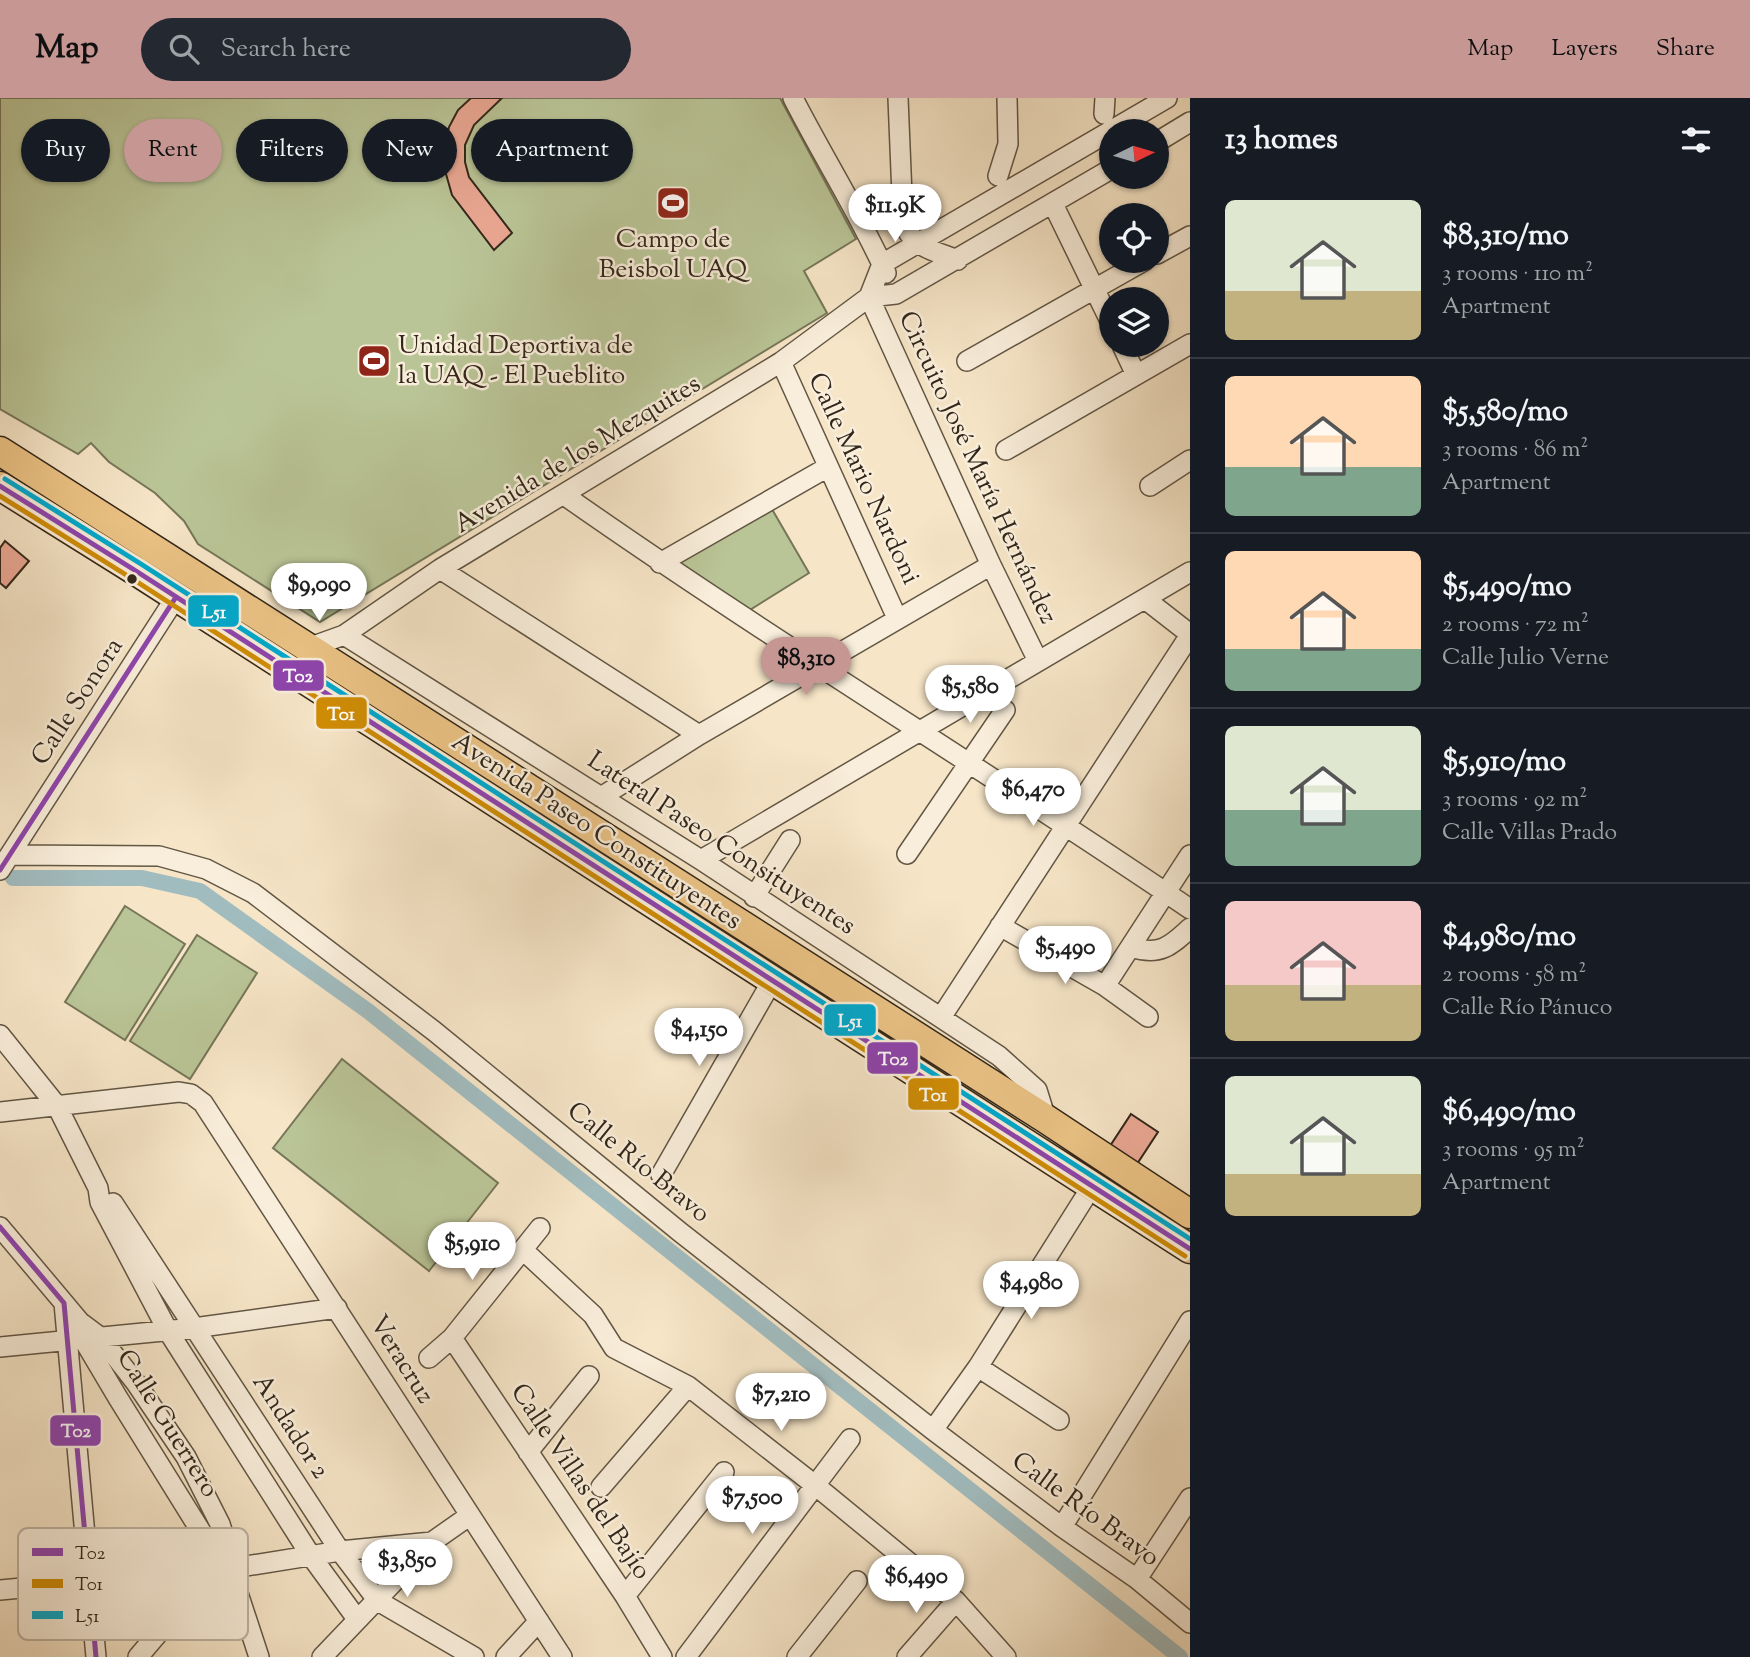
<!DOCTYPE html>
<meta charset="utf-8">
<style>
:root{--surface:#171b24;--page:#242831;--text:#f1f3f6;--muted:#9ea1a6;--line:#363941;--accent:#c59692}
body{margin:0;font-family:"Sorts Mill Goudy",serif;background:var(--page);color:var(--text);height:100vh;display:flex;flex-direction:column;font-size:26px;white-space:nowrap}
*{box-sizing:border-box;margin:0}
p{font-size:23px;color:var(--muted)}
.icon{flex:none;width:38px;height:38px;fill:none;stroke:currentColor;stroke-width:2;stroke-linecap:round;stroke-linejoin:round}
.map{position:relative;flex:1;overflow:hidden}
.drawer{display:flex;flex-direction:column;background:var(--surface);width:560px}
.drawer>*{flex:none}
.top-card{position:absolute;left:21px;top:21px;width:665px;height:63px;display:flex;gap:14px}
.needle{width:46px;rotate:85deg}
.fabs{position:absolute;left:1099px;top:21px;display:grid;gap:14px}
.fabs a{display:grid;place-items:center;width:70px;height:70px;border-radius:50%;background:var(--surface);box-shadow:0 2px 5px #0004;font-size:35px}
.price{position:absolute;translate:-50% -60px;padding:0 16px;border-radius:24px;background:#fff;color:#222;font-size:23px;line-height:46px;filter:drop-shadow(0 2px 4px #0008)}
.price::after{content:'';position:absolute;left:50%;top:42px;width:21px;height:16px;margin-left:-10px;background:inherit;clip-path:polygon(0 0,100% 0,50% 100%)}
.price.selected{background:var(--accent);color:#111}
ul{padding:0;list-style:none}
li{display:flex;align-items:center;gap:21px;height:175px;padding:0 35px}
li+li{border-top:2px solid var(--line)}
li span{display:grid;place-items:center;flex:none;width:196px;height:140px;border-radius:10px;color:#555}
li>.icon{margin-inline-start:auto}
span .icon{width:84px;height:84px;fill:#fffc;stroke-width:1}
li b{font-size:30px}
h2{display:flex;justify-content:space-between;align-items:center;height:84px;padding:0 35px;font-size:30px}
.chip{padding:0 24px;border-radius:32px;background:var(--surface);box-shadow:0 2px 5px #0004;font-size:24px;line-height:63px}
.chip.selected{background:var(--accent);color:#111}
header{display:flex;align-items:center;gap:42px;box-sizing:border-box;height:98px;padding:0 35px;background:var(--accent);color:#111}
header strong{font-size:33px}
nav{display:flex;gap:38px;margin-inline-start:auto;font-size:24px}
.search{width:490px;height:63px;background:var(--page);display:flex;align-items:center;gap:18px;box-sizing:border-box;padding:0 24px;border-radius:38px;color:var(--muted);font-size:26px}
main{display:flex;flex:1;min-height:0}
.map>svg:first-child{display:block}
.green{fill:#bac597;stroke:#767658;stroke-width:2}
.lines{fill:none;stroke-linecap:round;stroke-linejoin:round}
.canal{stroke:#a1bcbf;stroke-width:16}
.building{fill:#eba894;stroke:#312619;stroke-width:2}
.minor-casing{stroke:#625644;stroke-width:22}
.highway-casing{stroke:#312619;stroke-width:31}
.minor{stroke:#f9eedb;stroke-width:19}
.highway{stroke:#ebc284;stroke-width:28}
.bus-1-casing{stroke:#f9eedb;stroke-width:10}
.bus-2-casing{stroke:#f9eedb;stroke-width:10}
.bus-3-casing{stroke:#f9eedb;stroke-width:10}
.bus-1{stroke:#8e44ad;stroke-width:5}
.bus-2{stroke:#cf8c05;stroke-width:5}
.bus-3{stroke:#00a9ce;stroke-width:5}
.bus-dot{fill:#312619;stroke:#f9eedb;stroke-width:2.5}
.labels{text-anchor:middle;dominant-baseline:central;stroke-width:5;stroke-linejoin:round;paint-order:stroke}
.poi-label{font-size:26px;fill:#312619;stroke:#f9eedb}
.street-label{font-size:26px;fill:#312619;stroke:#f9eedb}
.key{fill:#f9eedb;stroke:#bdb2a1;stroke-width:2}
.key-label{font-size:19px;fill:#312619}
.line-badge{stroke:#f9eedb;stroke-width:2.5}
.badge-label{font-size:19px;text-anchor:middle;font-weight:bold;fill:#fff}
</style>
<header>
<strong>Map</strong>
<div class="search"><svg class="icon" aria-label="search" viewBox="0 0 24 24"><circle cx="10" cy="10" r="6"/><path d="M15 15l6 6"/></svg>Search here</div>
<nav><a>Map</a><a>Layers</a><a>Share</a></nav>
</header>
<main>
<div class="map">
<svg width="1190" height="1559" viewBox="0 0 1190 1559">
<rect width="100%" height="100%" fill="#f6e5c7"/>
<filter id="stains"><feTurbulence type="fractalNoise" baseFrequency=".00286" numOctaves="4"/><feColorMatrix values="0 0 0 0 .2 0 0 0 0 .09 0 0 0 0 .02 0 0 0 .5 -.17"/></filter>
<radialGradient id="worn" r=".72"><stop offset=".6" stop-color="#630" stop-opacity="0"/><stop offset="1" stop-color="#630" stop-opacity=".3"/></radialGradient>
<!-- green -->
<path class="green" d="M 0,0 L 780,0 L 856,141 L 804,173 L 827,215 L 320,524 L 198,446 L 184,423 L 155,395 L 109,364 L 91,345 L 78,356 L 0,311 Z
M 769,406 L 809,475 L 745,515 L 668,465 Z
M 125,808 L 185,846 L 125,942 L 65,904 Z
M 197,837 L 257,875 L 190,981 L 130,943 Z
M 342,961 L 498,1085 L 429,1173 L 273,1050 Z"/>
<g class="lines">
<!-- canal -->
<path class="canal" d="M 13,780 L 142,780 L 200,793 L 368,913 L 1180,1559"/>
</g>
<!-- building -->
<path class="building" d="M 471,0 L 502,0 L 474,27 L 465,47 L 465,64 L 469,79 L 512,135 L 494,152 L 452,97 L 444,69 L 445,47 L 449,29 L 458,12 Z
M 5,443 L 29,463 L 6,490 L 0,485 L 0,450 Z
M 1131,1016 L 1158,1034 L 1137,1066 L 1110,1048 Z"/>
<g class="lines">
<defs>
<path id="minor" d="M 793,0 C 823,59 859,115 886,175
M 898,0 L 903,122 C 910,149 934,153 958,162
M 1104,16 L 1105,0
M 1157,44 L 1190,24
M 998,78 L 1008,46 L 1007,0
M 1053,106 L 1111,225
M 1157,156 L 1190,138
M 869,199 L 991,467 L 1038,563
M 869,199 L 882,166 L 1167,0
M 1122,247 L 1136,277
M 967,263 L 1144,163
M 781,264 L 897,520
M 1006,352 L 1190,246
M 1150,388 L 1190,362
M 564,397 C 769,541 983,670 1190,811
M 660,465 L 828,369
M 440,471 L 699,637
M 1145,501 L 1190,536
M 344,537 L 701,762 L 999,958 L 1037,992 L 1046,1021
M 308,550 L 344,537 L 440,471 L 781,264 L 869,199 L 896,196 L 1111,71
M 601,699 L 699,637 L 991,467
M 907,756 L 1005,612
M 11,757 L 159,758 L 206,771 L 253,795 L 434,933 L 680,1134 L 933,1332 L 1062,1429 L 1137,1481 L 1190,1525
M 701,762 L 1190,474
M 0,772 L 176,499
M 754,799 L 790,742
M 1000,828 L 1105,888 L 1148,919
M 1131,849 C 1159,858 1170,849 1190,830
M 1105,888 L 1190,757
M 942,918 L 1190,537
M 0,937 L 57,1008 L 98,1090 L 100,1104 L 168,1233 L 311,1458 L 357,1521
M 0,1014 L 179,994 L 191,996 L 203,1005 L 562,1559
M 661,1077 L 772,883
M 113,1105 L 340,1453 L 378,1503 L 474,1559
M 0,1129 L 80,1224 L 100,1239 L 136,1285 L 186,1359 L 220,1426 L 234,1470 L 236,1489 L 259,1559
M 523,1152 L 593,1217 L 614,1250 L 688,1288 L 816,1388 L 956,1503 L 1006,1559
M 64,1205 L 96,1559
M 81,1229 L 83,1241 L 118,1300 L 228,1477
M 452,1240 L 625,1498 L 662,1559
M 0,1249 L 194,1230 L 337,1210
M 429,1260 L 452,1240 L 540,1130
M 978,1269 L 1059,1322
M 933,1332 L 978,1269 L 1092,1088
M 528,1354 L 589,1278
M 601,1389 L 688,1288
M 1062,1429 L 1190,1223
M 1137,1481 L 1190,1400
M 0,1492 L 234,1470 L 340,1453 L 432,1444
M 625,1498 L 724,1374
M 138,1559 L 212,1472
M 322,1559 L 432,1444 L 469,1418
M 506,1559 L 539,1523
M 686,1559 L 850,1341
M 797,1559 L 857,1483
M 907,1559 L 956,1503"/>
<path id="highway" d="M 0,353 L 1046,1021 L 1190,1116
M 0,388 L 136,473 L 1190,1151"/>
</defs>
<!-- minor casing -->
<use href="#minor" class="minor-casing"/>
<!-- highway casing -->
<use href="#highway" class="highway-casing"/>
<!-- minor -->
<use href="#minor" class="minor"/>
<!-- highway -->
<use href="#highway" class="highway"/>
<defs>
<path id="bus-1" d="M 0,388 L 136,473 L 1190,1151
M 0,772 L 176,499
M 0,1129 L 64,1205 L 96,1559"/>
<path id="bus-2" d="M 0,398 L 131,480 L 1185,1158"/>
<path id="bus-3" d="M 5,381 L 141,466 L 1190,1141"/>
</defs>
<!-- bus-1 casing -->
<use href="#bus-1" class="bus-1-casing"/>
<!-- bus-2 casing -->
<use href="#bus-2" class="bus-2-casing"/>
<!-- bus-3 casing -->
<use href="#bus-3" class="bus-3-casing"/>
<!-- bus-1 -->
<use href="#bus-1" class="bus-1"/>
<!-- bus-2 -->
<use href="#bus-2" class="bus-2"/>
<!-- bus-3 -->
<use href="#bus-3" class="bus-3"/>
</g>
<!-- icons -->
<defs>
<symbol id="stadium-square" viewBox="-11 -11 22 22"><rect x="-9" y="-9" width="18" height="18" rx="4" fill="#8f2418" stroke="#f9eedb"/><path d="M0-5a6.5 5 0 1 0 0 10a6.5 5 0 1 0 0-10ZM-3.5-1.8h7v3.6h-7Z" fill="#fff"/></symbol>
</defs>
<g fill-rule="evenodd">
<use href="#stadium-square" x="654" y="86" width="38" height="38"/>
<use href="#stadium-square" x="355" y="244" width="38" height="38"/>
</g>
<!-- markers -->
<circle class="bus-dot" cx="132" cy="481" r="6"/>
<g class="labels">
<!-- poi labels -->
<g class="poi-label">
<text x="673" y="142">Campo de<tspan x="673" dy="30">Beisbol UAQ</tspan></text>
<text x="398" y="248" text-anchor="start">Unidad Deportiva de<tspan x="398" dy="30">la UAQ - El Pueblito</tspan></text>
</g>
<!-- street labels -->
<g class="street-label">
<text transform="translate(578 357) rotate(-31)">Avenida de los Mezquites</text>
<text transform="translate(977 370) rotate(65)">Circuito José María Hernández</text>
<text transform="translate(863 381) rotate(65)">Calle Mario Nardoni</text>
<text transform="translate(78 604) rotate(-57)">Calle Sonora</text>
<text transform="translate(596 734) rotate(33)">Avenida Paseo Constituyentes</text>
<text transform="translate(721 746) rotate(33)">Lateral Paseo Consituyentes</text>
<text transform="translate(638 1065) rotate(39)">Calle Río Bravo</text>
<text transform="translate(401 1262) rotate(58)">Veracruz</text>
<text transform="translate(167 1326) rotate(58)">Calle Guerrero</text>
<text transform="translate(290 1329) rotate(57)">Andador 2</text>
<text transform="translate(580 1384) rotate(56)">Calle Villas del Bajío</text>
<text transform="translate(1085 1412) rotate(36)">Calle Río Bravo</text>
</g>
</g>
<!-- legend -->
<rect x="18" y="1430" width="230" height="112" rx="10" class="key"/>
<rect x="32" y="1450" width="31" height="8" fill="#8e44ad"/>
<rect x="32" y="1481" width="31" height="9" fill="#cf8c05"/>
<rect x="32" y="1513" width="31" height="8" fill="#00a9ce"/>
<g class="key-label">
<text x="75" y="1461">T02</text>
<text x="75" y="1492">T01</text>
<text x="75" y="1524">L51</text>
</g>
<g class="line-badge">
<rect x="187" y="496" width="53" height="34" rx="7" fill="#00a9ce"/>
<rect x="272" y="561" width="53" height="33" rx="7" fill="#8e44ad"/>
<rect x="315" y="598" width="53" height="34" rx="7" fill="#cf8c05"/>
<rect x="823" y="905" width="54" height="34" rx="7" fill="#00a9ce"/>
<rect x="866" y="943" width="53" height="34" rx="7" fill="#8e44ad"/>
<rect x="907" y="979" width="53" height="34" rx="7" fill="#cf8c05"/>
<rect x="49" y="1316" width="53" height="33" rx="7" fill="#8e44ad"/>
</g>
<g class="badge-label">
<text x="214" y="520">L51</text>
<text x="298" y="584">T02</text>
<text x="341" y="622">T01</text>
<text x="850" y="929">L51</text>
<text x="893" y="967">T02</text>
<text x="933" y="1003">T01</text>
<text x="76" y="1339">T02</text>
</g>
<rect width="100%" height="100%" filter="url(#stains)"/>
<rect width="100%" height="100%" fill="url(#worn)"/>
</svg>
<div class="fabs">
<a><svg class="needle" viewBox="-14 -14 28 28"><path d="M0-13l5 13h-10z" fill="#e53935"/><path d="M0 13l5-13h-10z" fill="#9ea1a6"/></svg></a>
<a><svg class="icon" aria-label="locate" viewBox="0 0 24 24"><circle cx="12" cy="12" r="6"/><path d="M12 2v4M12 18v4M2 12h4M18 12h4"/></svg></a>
<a><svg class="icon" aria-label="layers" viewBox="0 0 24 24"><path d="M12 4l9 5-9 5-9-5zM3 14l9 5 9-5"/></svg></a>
</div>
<b class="price" style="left:895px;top:146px">$11.9K</b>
<b class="price" style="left:319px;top:525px">$9,090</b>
<b class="price selected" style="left:806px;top:599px">$8,310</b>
<b class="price" style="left:970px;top:627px">$5,580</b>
<b class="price" style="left:1033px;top:730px">$6,470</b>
<b class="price" style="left:1065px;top:888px">$5,490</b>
<b class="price" style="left:699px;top:970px">$4,150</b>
<b class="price" style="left:472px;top:1184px">$5,910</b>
<b class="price" style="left:1031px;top:1223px">$4,980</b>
<b class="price" style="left:781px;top:1335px">$7,210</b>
<b class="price" style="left:752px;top:1438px">$7,500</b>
<b class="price" style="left:407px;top:1501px">$3,850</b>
<b class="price" style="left:916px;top:1517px">$6,490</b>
<div class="top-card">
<a class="chip">Buy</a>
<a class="chip selected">Rent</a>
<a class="chip">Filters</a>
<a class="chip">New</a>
<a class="chip">Apartment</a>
</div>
</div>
<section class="drawer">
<h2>13 homes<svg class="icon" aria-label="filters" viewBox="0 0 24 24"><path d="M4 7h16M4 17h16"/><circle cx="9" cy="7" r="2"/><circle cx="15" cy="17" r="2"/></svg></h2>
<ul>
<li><span style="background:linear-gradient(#dfe7d0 65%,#c2b280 0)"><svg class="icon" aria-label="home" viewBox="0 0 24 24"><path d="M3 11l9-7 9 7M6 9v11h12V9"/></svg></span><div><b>$8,310/mo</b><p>3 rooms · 110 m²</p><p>Apartment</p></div></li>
<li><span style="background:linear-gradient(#ffd9b3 65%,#7fa58c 0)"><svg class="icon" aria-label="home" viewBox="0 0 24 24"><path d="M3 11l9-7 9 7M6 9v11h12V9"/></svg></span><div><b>$5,580/mo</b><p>3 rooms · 86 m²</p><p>Apartment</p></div></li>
<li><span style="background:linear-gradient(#ffd9b3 70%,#7fa58c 0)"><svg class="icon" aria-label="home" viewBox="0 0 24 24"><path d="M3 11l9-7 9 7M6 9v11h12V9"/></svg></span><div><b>$5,490/mo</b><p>2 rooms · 72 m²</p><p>Calle Julio Verne</p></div></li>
<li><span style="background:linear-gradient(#dfe7d0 60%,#7fa58c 0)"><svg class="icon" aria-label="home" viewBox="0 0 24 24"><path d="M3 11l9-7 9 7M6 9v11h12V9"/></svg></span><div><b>$5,910/mo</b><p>3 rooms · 92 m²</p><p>Calle Villas Prado</p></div></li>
<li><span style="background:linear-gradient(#f6c9c9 60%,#c2b280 0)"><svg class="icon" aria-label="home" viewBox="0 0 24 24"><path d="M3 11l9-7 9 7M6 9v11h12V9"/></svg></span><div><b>$4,980/mo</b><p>2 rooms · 58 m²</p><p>Calle Río Pánuco</p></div></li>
<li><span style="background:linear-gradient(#dfe7d0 70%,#c2b280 0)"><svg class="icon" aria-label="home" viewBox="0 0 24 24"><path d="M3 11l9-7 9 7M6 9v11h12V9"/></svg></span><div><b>$6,490/mo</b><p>3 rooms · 95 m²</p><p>Apartment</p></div></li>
</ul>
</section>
</main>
